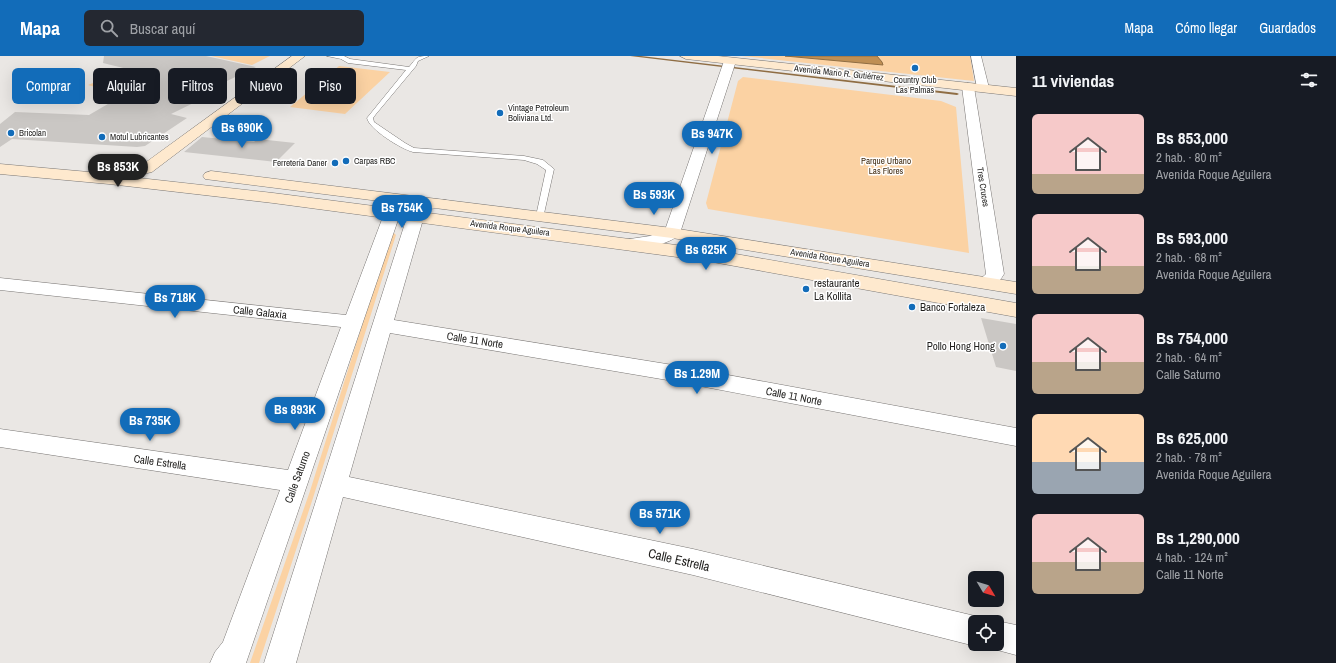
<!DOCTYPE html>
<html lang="es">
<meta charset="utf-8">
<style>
:root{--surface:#171b24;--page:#242831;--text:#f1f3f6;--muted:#9ea1a6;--accent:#126cb9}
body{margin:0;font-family:"Archivo Narrow",sans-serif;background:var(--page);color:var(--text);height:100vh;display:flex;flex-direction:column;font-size:15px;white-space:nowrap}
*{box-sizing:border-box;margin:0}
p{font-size:13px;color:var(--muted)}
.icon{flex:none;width:22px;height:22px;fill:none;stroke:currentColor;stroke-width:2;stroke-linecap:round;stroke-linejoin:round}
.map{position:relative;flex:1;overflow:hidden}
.details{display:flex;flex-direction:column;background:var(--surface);width:320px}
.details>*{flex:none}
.top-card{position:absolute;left:12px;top:12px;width:380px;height:36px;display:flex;gap:8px}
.needle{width:26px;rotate:128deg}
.controls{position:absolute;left:968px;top:515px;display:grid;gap:8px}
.controls a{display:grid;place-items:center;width:36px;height:36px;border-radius:6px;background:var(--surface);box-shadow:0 4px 16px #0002;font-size:20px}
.price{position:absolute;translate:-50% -34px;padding:0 9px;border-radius:14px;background:var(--accent);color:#fff;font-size:13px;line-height:26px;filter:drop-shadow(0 1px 2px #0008)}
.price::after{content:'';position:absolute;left:50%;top:24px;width:12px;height:9px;margin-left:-6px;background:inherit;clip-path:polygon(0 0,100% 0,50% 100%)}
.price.on{background:#222;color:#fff}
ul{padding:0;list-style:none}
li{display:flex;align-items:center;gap:12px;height:100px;padding:0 16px}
li span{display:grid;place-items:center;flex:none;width:112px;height:80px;border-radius:6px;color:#555}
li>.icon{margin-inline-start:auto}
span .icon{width:48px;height:48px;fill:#fffc;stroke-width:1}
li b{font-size:17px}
h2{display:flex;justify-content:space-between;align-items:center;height:48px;padding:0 16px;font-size:17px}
.pill{padding:0 14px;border-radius:6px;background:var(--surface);box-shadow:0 4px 16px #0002;font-size:14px;line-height:36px}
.pill.on{background:var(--accent);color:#fff}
header{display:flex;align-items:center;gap:24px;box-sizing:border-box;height:56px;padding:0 20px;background:var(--accent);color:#fff}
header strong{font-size:19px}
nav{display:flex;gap:22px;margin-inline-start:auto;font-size:14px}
.search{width:280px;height:36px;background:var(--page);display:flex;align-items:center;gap:10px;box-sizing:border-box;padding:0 14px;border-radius:6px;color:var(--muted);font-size:15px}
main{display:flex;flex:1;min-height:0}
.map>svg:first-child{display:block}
.green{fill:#fbd2a3}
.water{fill:#bf8f54;stroke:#8f6d43}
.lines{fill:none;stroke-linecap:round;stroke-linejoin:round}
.stream{fill:#8f6d43;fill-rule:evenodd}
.building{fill:#cac7c4}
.lane-casing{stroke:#797674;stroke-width:1}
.street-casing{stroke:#797674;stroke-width:1}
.secondary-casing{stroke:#797674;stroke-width:1}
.lane{fill:#fff;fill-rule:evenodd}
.street{fill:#fff;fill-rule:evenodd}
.secondary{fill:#fee9ce;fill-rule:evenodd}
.poi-dot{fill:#126cb9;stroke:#fff;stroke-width:1.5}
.labels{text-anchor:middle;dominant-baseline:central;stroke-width:3;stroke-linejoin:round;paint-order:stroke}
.far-street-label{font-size:9px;fill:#1f1e1c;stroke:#fff}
.far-poi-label{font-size:9px;fill:#1f1e1c;stroke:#fff;text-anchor:start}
.far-park-label{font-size:9px;fill:#402b11;stroke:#fff}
.poi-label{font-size:11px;fill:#1f1e1c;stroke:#fff;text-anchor:start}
.street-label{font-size:11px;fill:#1f1e1c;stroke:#fff}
.near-street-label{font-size:13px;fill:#1f1e1c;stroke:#fff}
</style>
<header>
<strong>Mapa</strong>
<div class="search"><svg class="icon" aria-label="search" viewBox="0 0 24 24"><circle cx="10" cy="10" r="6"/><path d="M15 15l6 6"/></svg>Buscar aquí</div>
<nav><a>Mapa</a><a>Cómo llegar</a><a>Guardados</a></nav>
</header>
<main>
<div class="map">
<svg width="1016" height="607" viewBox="0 0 1016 607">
<rect width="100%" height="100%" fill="#eae7e4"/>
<!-- green -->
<path class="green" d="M 211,0 L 270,0 L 252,9 Z
M 742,0 L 970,0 L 974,25 Z
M 339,10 L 390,16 L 345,58 L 290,51 Z
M 128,13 L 149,18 L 109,35 L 88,29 Z
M 743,21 L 941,45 L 956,51 L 969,197 L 708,153 L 706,147 L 738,25 Z
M 394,177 L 396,179 L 313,442 L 259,607 L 250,607 L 310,435 L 390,180 Z"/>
<!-- water -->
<path class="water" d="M 785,0 L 877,0 L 882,6 L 883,9 Z"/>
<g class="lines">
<!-- stream -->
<path class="stream" d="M 630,0 L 641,0 L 957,37 L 959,38 L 957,39 Z"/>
</g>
<!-- building -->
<path class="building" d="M 104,0 L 206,0 L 256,11 L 227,25 L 226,31 L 171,58 L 187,62 L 145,90 L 137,91 L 12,83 L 0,91 L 0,68 L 15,56 L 89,59 L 156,20 L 103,7 Z
M 202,81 L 254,86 L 258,83 L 295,87 L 276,106 L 184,96 Z
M 981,262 L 1016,268 L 1016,315 L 996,311 Z"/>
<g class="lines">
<defs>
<path id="lane" d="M 327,0 L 344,0 L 350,3 L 409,11 C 417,2 415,0 429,0 L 418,5 L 416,10 L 376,58 L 373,62 L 374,66 L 405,87 L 414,92 L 524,100 L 543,104 L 554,113 L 543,162 L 540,163 L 536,160 L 546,114 L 537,108 L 524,104 L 413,96 C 401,93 369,73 367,62 L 406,14 L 348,7 L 341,3 Z"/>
<path id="street" d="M 971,0 L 981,0 L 989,32 L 987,35 L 979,35 L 977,32 Z
M 730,2 L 736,5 L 680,177 C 672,189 636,195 623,192 L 620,188 L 623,184 L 650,180 L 665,174 L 724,5 Z
M 968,27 L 974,31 L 1004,218 C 998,228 991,234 978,231 L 976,227 L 986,218 L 962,31 Z
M 398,142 L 408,147 C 420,143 437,142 450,145 L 452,148 L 450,151 L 418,154 L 424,160 L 394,264 L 679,310 L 1016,372 L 1016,390 L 679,326 L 390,277 L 349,421 L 693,493 L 975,560 L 986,566 L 975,566 L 975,588 L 980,588 L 975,590 L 693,519 L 343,441 L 296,607 L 264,607 L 407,161 L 404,159 L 399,161 L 246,607 L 210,607 L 215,596 L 223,586 L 280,434 L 0,391 L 0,373 L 288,414 L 341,271 L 0,234 L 0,222 L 346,259 L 384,158 L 386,155 L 394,152 L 390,147 L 392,144 Z
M 997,565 L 1016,569 L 1016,599 L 986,591 L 985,588 L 997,588 L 997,566 L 994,566 Z"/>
<path id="secondary" d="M 292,0 L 305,0 L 152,116 L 130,121 L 273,137 L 707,193 L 1016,247 L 1016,261 L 707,205 L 273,147 L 109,128 L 0,118 L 0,108 L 111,118 L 112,115 L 142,109 Z
M 680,0 L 718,0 L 1016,32 L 1016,40 L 686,3 Z
M 211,115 L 672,172 L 1016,226 L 1016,238 L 672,182 L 205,123 L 203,120 L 205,117 Z"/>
</defs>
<!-- lane casing -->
<use href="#lane" class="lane-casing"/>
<!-- street casing -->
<use href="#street" class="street-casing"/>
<!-- secondary casing -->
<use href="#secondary" class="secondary-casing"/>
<!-- lane -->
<use href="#lane" class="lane"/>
<!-- street -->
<use href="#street" class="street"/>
<!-- secondary -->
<use href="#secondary" class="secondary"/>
</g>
<!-- markers -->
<g class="poi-dot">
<circle cx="915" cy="12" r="4"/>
<circle cx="500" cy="57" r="4"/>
<circle cx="11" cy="77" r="4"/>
<circle cx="102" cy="81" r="4"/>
<circle cx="346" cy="105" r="4"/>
<circle cx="335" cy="107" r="4"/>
<circle cx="806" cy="233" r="4"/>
<circle cx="912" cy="251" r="4"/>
<circle cx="1003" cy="290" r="4"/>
</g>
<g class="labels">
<!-- far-street labels -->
<g class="far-street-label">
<text transform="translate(839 17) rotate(6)">Avenida Mario R. Gutiérrez</text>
<text transform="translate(983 131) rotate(81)">Tres Cruces</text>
<text transform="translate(510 172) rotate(7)">Avenida Roque Aguilera</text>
<text transform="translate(830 202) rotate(9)">Avenida Roque Aguilera</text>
</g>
<!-- far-poi labels -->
<g class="far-poi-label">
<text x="915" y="24" text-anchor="middle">Country Club<tspan x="915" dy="10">Las Palmas</tspan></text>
<text x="508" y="52">Vintage Petroleum<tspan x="508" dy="10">Boliviana Ltd.</tspan></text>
<text x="19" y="77">Bricolan</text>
<text x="110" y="81">Motul Lubricantes</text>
<text x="354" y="105">Carpas RBC</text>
<text x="327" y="107" text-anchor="end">Ferretería Daner</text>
</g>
<!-- far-park labels -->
<g class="far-park-label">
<text x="886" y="105">Parque Urbano<tspan x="886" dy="10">Las Flores</tspan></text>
</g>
<!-- poi labels -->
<g class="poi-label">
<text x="814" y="227">restaurante<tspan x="814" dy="13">La Kollita</tspan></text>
<text x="920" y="251">Banco Fortaleza</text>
<text x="995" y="290" text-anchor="end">Pollo Hong Hong</text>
</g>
<!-- street labels -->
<g class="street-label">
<text transform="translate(260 256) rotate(6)">Calle Galaxia</text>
<text transform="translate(475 284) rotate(9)">Calle 11 Norte</text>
<text transform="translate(794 340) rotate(11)">Calle 11 Norte</text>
<text transform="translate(160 406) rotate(8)">Calle Estrella</text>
<text transform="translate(297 421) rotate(-70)">Calle Saturno</text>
</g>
<!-- near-street labels -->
<g class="near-street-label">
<text transform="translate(679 504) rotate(13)">Calle Estrella</text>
</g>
</g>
</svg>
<div class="controls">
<a><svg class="needle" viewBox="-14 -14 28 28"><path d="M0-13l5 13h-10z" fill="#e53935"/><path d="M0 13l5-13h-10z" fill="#9ea1a6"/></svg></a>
<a><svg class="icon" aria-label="locate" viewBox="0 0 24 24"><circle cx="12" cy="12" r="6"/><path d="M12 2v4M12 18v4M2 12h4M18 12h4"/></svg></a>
</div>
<b class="price" style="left:242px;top:93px">Bs 690K</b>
<b class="price" style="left:712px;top:99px">Bs 947K</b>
<b class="price on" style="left:118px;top:132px">Bs 853K</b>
<b class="price" style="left:654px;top:160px">Bs 593K</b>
<b class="price" style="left:402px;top:173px">Bs 754K</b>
<b class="price" style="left:706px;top:215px">Bs 625K</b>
<b class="price" style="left:175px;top:263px">Bs 718K</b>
<b class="price" style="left:697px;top:339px">Bs 1.29M</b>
<b class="price" style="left:295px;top:375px">Bs 893K</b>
<b class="price" style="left:150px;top:386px">Bs 735K</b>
<b class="price" style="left:660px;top:479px">Bs 571K</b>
<div class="top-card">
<a class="pill on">Comprar</a>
<a class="pill">Alquilar</a>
<a class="pill">Filtros</a>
<a class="pill">Nuevo</a>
<a class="pill">Piso</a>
</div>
</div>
<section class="details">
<h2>11 viviendas<svg class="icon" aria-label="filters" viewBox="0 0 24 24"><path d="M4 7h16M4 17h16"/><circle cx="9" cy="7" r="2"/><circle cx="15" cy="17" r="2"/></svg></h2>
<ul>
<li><span style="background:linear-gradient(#f6c9c9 75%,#b9a48a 0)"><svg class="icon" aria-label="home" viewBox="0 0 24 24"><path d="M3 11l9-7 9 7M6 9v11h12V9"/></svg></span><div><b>Bs 853,000</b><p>2 hab. · 80 m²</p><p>Avenida Roque Aguilera</p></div></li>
<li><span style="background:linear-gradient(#f6c9c9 65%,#b9a48a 0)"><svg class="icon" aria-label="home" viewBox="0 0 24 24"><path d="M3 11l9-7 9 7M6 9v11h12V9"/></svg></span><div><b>Bs 593,000</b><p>2 hab. · 68 m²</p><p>Avenida Roque Aguilera</p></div></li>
<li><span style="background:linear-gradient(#f6c9c9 60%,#b9a48a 0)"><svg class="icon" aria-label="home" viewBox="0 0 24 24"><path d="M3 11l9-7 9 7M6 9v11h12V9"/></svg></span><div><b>Bs 754,000</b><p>2 hab. · 64 m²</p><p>Calle Saturno</p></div></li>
<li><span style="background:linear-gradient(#ffd9b3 60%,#9aa5b1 0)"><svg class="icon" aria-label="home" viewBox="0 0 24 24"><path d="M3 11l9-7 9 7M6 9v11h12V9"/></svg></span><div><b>Bs 625,000</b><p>2 hab. · 78 m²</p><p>Avenida Roque Aguilera</p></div></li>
<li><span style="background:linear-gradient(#f6c9c9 60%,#b9a48a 0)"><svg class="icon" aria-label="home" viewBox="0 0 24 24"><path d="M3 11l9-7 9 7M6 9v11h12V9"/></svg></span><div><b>Bs 1,290,000</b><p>4 hab. · 124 m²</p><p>Calle 11 Norte</p></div></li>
</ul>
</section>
</main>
